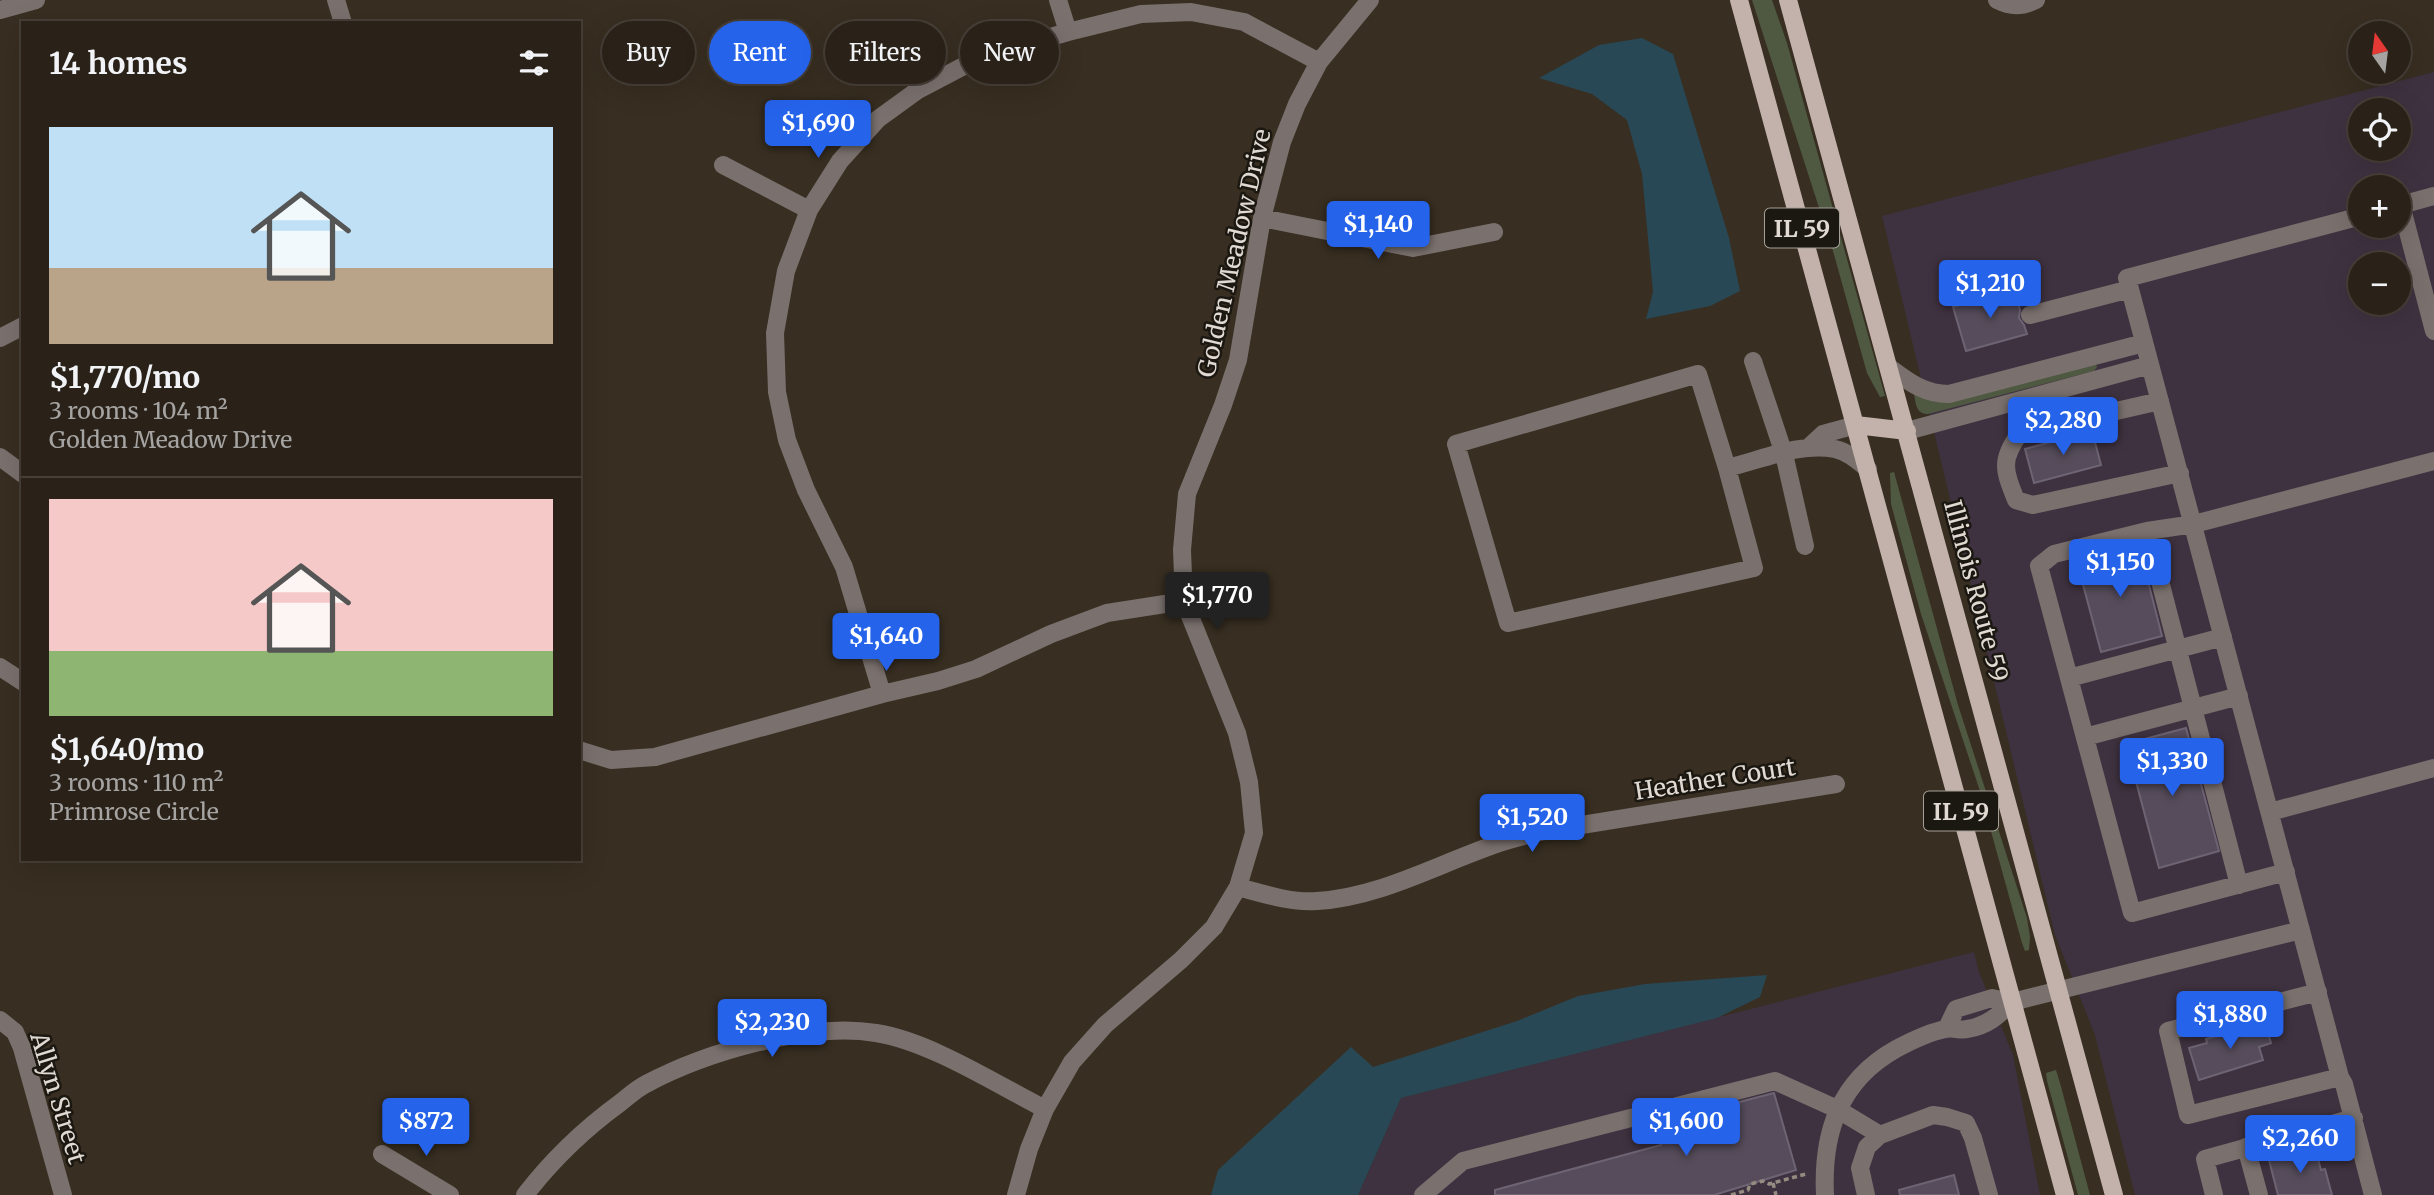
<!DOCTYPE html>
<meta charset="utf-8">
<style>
:root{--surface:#2a2219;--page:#362f26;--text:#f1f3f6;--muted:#a5a4a2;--line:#463f38;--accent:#2563eb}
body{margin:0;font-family:Merriweather,serif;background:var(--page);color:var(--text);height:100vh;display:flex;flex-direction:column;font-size:26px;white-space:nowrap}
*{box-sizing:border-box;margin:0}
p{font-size:23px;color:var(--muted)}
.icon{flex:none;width:38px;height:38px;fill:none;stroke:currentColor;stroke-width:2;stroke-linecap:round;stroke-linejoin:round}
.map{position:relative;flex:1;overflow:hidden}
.panel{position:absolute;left:21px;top:21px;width:560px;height:840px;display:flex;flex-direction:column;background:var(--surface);border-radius:0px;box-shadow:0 7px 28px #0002,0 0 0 2px var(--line)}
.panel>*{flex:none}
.hud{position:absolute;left:602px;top:21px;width:665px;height:63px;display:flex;gap:14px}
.needle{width:46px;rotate:346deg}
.controls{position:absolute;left:2348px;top:21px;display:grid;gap:14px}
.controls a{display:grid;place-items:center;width:63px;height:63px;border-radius:50%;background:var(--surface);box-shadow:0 7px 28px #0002,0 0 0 2px var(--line);font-size:35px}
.price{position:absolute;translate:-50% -60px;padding:0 16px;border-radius:7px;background:var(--accent);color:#fff;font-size:23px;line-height:46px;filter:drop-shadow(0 2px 4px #0008)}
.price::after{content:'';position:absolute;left:50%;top:42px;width:21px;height:16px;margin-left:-10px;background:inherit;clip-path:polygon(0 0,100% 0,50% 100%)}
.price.on{background:#222;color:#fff}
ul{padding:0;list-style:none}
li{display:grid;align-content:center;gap:14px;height:371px;padding:0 28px}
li+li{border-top:2px solid var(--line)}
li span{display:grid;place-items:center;height:217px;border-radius:0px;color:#555}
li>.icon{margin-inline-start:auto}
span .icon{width:126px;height:126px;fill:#fffc;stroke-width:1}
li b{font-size:30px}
h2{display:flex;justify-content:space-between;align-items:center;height:84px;padding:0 28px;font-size:30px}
.tag{padding:0 24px;border-radius:32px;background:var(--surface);box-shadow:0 7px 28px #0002,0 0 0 2px var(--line);font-size:24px;line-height:63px}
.tag.on{background:var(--accent);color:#fff}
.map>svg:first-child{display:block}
.commercial{fill:#3f3240;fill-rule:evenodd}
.green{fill:#4f5942}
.water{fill:#294855}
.building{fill:#564c5b;stroke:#6d6473;stroke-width:2}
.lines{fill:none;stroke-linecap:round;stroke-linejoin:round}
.path{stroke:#948b81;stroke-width:3.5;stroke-dasharray:5 3.5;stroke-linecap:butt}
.minor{stroke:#7a716e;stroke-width:18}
.major{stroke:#c3b2ab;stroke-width:18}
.labels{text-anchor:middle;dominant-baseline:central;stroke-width:5;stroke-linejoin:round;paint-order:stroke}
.shield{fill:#1b1711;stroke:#a6a098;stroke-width:2}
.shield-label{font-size:23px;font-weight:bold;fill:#e1dad2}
.street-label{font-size:24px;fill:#e1dad2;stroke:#1b1711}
</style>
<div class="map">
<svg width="2434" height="1195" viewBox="0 0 2434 1195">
<rect width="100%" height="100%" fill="#382e21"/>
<!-- commercial -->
<path class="commercial" d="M 2434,72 L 2434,1195 L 2135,1195 L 2095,1035 L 2055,935 L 1882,216 ZM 2361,110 L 2399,110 L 2399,149 L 2361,149 ZM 2361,187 L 2399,187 L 2399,226 L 2361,226 ZM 2361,264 L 2399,264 L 2399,303 L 2361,303 Z
M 1974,952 L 1979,972 L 2013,1055 L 2040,1195 L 1358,1195 L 1401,1098 Z"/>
<!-- green -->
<path class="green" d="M 1752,0 L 1772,0 L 1787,43 L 1885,396 L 1880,397 L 1867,373 L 1833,251 Z
M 2096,364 L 2097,367 L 2094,371 L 1928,414 C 1916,414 1916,404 1914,394 Z
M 1894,472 L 1958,705 L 2027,918 L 2030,937 L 2029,950 L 2025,951 L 2022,943 L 1979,788 L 1921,614 L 1891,504 L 1890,473 Z
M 2056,1070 L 2060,1083 L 2090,1195 L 2078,1195 L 2047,1081 L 2046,1073 Z"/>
<!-- water -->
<path class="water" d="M 1642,38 L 1673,54 L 1729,238 L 1740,291 L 1710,306 L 1646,319 L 1653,292 L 1642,174 L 1627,120 L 1592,94 L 1539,78 L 1599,45 Z
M 1767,975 L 1760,997 L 1717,1018 L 1401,1098 L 1358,1195 L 1211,1195 L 1218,1170 L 1351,1047 L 1373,1067 L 1517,1021 L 1578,996 L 1645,984 Z"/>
<!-- building -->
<path class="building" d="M 2015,289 L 2020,310 L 2019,318 L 2024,325 L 2027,334 L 1966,351 L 1953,307 Z
M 2092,431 L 2101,465 L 2034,483 L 2025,449 Z
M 2139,546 L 2162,636 L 2101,652 L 2077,562 Z
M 2186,728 L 2219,851 L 2159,868 L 2126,744 Z
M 2265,1023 L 2271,1043 L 2259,1047 L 2263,1060 L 2199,1080 L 2189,1048 L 2207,1043 L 2206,1039 Z
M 1774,1093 L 1796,1170 L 1714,1195 L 1495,1195 L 1495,1190 L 1661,1145 L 1655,1124 Z
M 2315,1148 L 2321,1170 L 2325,1169 L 2332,1195 L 2278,1195 L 2269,1160 Z
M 1954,1175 L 1959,1195 L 1900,1195 L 1899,1190 Z"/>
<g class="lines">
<!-- path -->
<path class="path" d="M 1773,1183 L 1776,1195
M 1731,1195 L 1748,1190 L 1750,1184 L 1763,1181 L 1769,1184 L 1806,1174"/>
<!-- minor -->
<path class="minor" d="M 336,0 L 343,23
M 1058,0 L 1068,32
M 1997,0 C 2011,7 2022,7 2036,0
M 0,10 L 36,0
M 723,165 L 809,210
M 2399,205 L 2401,205 L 2434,331
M 2401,205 L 2434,196
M 2361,216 L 2127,278 L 2340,1077 L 2344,1084 L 2373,1195
M 1262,218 L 1413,248 L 1494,232
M 2030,315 L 2130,289
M 0,338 L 23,326
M 1753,361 L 1784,454 L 1805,546
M 1890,368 C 1909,382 1924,394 1949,394 L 2144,343
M 2160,401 L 2020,433 C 2000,460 2004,470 2016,500 L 2033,505 L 2180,473
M 1907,431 L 2150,365
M 1809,447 L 1823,434 L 1856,425
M 0,457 L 23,474
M 1727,468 L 1754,568 L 1508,623 L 1456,444 L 1698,374 L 1727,468 C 1761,460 1800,442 1835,449 C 1848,452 1858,461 1868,469
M 2147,531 L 2239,885
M 0,667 L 23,682
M 2069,678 L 2223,637
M 882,694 L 844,567 L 806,490 L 787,440 L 777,392 L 775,333 L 786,271 L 809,210 L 840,161 L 878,119 L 918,90 L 979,58 L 1068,32 L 1141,14 L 1191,12 L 1244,22 L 1319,62
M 2085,737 L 2239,696
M 579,750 L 611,760 L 655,757 L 882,694 L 938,681 L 976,669 L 1051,634 L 1107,613 L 1184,601
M 2270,812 L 2434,768
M 2286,872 L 2132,913 L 2039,566 L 2054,554 L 2147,531 L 2194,524 L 2434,461
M 1238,887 C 1264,894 1291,903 1317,901 C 1379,897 1434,866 1491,846 C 1506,840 1522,837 1538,832 L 1836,784
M 2318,992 L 2168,1031 L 2188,1115 L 2340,1077
M 0,1020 L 15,1032 L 22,1048 L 63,1195
M 1947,1028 L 1956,1009 L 1992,998 L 2012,1002 L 2301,930
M 2246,1147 L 2259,1195
M 382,1154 L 450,1195
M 525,1195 C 552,1160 583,1130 620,1103 C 628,1097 636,1089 646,1084 C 706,1052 808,1022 876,1033 C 929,1041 996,1084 1045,1109
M 1016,1195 L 1029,1149 L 1045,1109 L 1072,1062 L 1105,1025 L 1181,960 L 1214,927 L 1238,887 L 1254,833 L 1249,782 L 1237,733 L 1184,601 L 1182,550 L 1187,494 L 1223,405 L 1238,360 L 1262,218 L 1282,142 L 1297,104 L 1319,62 L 1370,0
M 1423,1195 L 1463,1161 L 1775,1081 L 1837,1109 L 1880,1135
M 1825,1195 C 1822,1133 1839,1081 1896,1049 C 1911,1041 1929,1032 1946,1029 C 1953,1027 1960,1031 1967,1029 C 1987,1026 1998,1016 2012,1002
M 1866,1195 L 1860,1168 L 1867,1147 L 1880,1135 L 1933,1115 L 1947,1117 L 1966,1123 L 1973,1138 L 1989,1195
M 2214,1195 L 2205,1159 L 2354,1118"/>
<!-- major -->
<path class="major" d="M 1739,0 L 2065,1195
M 1788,0 L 2114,1195
M 1856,425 L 1907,431"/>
</g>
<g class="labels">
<!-- shield labels -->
<g class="shield">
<rect x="1765" y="208.5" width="74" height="39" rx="5"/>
<rect x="1924" y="791.5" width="74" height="39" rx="5"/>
</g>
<g class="shield-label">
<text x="1802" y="228">IL 59</text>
<text x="1961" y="811">IL 59</text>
</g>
<!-- street labels -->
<g class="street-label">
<text transform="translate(1234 253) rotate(-77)">Golden Meadow Drive</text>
<text transform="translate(1976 591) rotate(75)">Illinois Route 59</text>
<text transform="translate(1715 779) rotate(-9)">Heather Court</text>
<text transform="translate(58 1098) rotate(73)">Allyn Street</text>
</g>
</g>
</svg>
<div class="controls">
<a><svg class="needle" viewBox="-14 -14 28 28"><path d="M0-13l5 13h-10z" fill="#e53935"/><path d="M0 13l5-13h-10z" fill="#a5a4a2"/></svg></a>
<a><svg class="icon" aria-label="locate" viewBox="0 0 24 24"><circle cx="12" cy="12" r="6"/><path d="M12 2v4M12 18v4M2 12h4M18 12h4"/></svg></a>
<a>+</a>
<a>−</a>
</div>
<b class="price" style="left:818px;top:160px">$1,690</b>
<b class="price" style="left:1378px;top:261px">$1,140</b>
<b class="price" style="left:1990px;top:320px">$1,210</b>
<b class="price" style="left:2063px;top:457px">$2,280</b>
<b class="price" style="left:2120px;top:599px">$1,150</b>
<b class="price on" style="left:1217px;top:632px">$1,770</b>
<b class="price" style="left:886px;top:673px">$1,640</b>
<b class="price" style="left:2172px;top:798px">$1,330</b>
<b class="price" style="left:1532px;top:854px">$1,520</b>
<b class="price" style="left:2230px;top:1051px">$1,880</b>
<b class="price" style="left:772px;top:1059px">$2,230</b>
<b class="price" style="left:426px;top:1158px">$872</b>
<b class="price" style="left:1686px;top:1158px">$1,600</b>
<b class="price" style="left:2300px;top:1175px">$2,260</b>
<div class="hud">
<a class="tag">Buy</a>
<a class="tag on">Rent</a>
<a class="tag">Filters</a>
<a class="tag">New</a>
</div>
<section class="panel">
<h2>14 homes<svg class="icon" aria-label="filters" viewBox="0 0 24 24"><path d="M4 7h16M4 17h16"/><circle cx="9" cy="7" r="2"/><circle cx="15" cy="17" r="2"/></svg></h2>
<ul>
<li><span style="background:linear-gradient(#bfe0f5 65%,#b9a48a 0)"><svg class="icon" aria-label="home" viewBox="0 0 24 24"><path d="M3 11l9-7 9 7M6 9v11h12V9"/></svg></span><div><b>$1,770/mo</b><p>3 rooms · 104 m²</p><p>Golden Meadow Drive</p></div></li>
<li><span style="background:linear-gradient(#f6c9c9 70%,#8fb573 0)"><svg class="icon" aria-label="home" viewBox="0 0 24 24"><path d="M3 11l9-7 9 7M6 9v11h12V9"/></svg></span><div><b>$1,640/mo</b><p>3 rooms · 110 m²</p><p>Primrose Circle</p></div></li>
</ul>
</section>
</div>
